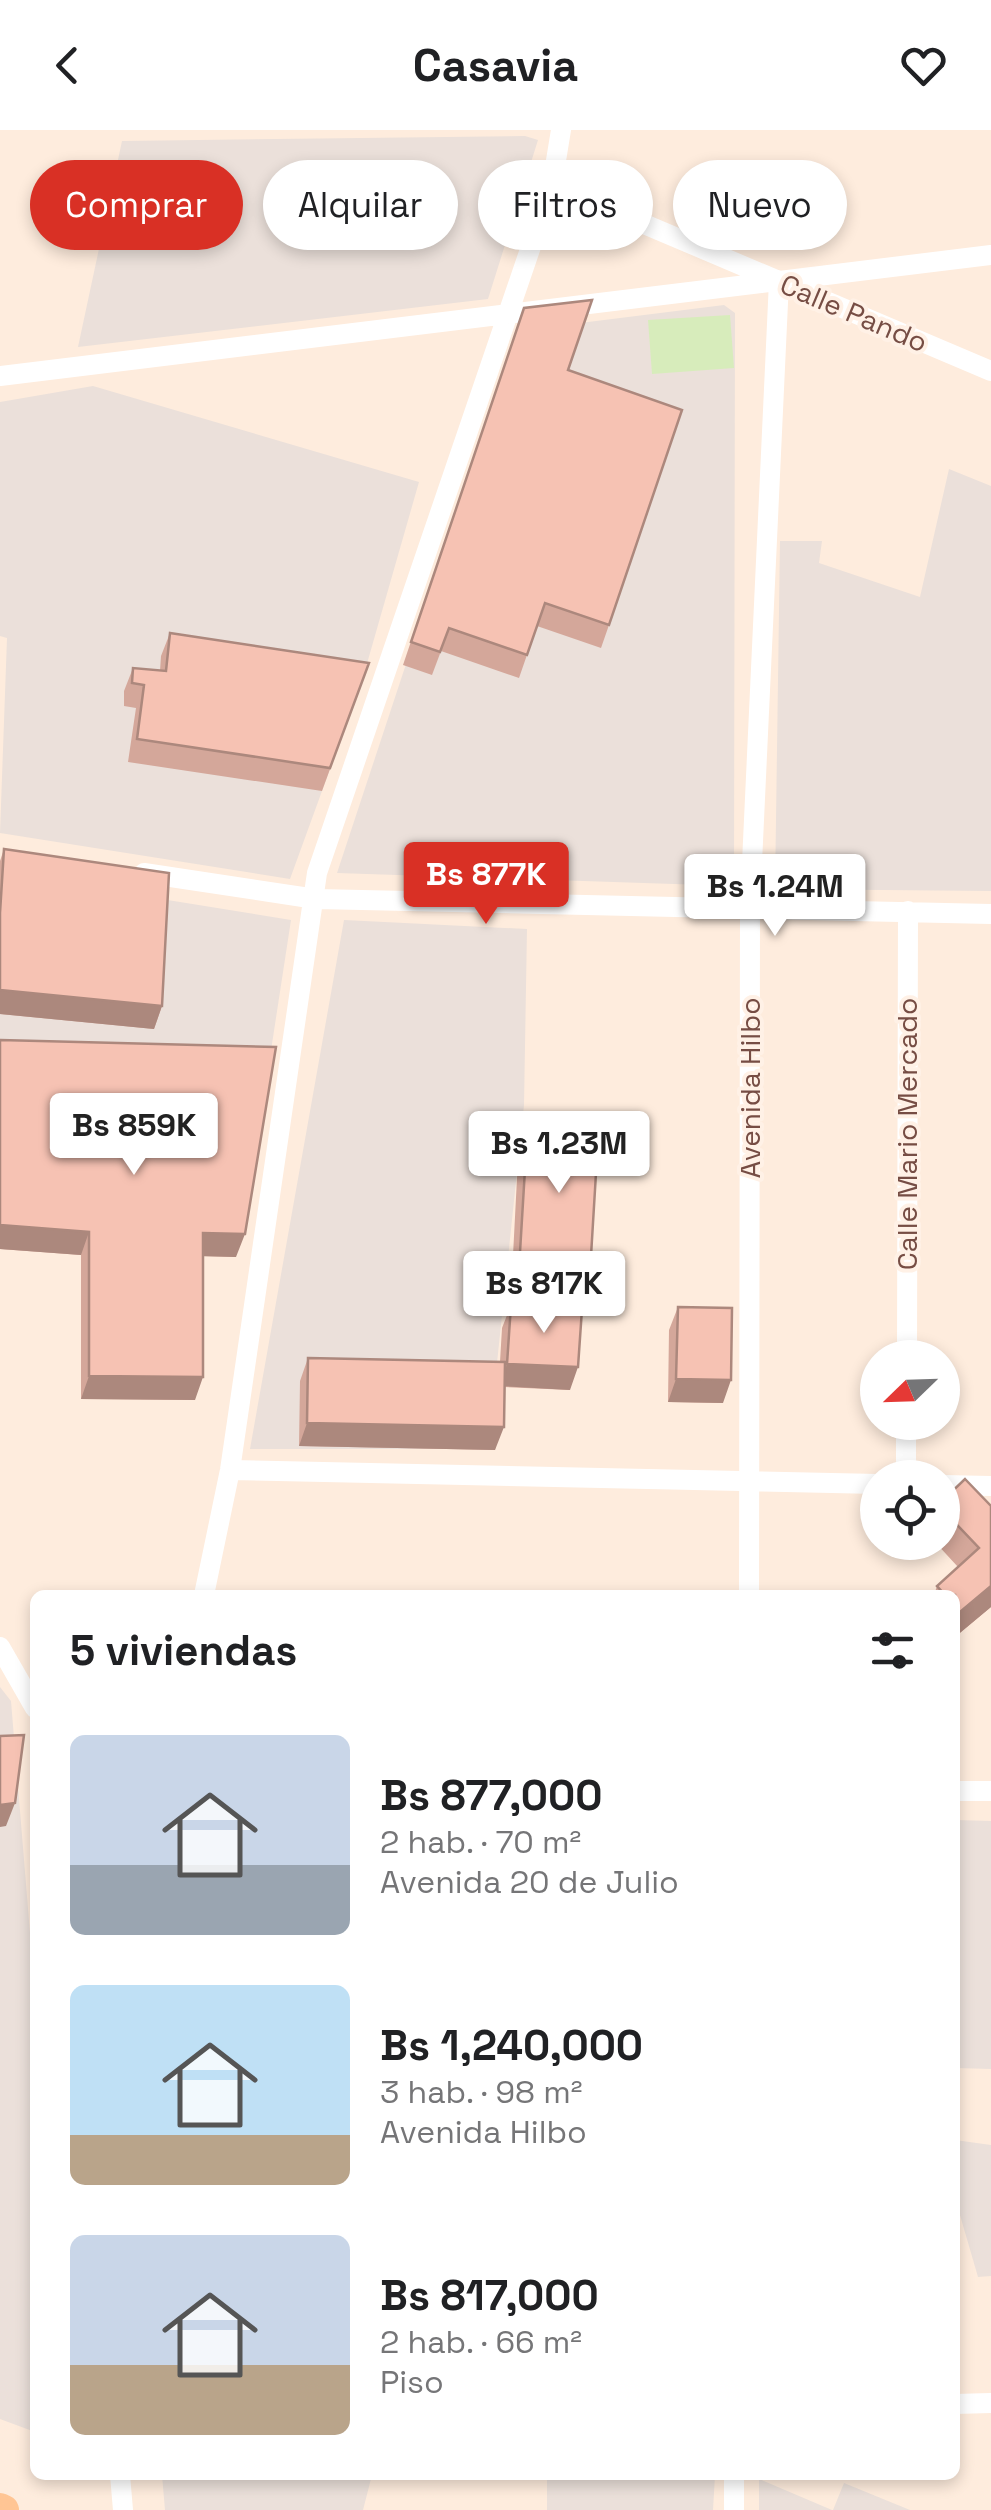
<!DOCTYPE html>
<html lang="es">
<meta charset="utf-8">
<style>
:root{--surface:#fff;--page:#f6f6f6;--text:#202124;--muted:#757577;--accent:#d93025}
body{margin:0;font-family:"Space Grotesk",sans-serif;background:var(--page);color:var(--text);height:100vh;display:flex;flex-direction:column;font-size:38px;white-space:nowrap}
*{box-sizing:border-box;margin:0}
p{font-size:32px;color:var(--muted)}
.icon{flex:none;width:55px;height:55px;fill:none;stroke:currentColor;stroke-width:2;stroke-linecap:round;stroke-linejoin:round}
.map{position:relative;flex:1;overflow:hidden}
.sheet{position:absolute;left:30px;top:1460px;width:930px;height:890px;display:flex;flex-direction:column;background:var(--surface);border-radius:15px;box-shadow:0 5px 15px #0003}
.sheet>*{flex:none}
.hud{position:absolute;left:30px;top:30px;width:932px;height:90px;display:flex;gap:20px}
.needle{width:65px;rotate:247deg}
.fabs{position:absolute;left:860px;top:1210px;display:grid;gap:20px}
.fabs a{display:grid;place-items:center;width:100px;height:100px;border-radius:50%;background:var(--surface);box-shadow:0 5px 15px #0003;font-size:50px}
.price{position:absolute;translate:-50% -85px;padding:0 22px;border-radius:10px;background:#fff;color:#222;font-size:32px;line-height:65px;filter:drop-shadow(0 2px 5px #0008)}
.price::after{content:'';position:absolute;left:50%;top:60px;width:30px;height:22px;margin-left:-15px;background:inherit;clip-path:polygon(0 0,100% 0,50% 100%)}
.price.on{background:var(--accent);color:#fff}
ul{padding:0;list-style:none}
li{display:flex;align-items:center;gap:30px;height:250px;padding:0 40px}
li span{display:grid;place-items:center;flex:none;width:280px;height:200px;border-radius:15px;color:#555}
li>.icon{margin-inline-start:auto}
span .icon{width:120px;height:120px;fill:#fffc;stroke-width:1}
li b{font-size:42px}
h2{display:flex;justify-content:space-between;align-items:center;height:120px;padding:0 40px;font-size:42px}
.chip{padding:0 35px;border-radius:45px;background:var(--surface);box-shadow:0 5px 15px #0003;font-size:35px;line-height:90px}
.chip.on{background:var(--accent);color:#fff}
header{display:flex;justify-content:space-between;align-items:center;height:130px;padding:0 40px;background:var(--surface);font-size:45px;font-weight:600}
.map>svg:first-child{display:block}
.industrial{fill:#ebe0da}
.green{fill:#d7ecbb}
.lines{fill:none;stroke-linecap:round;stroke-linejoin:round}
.minor{stroke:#fff;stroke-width:20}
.primary{stroke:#ffc594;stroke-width:30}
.wall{fill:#d4a79a}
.shaded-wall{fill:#ac887d}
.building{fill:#f6c2b3;stroke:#ac887d;stroke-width:2.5}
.labels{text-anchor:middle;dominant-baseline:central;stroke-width:8;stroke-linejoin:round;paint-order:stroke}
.street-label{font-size:28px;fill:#764d44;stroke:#fff1e6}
</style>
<header><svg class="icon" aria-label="back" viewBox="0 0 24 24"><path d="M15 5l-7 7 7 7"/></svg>Casavia<svg class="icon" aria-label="heart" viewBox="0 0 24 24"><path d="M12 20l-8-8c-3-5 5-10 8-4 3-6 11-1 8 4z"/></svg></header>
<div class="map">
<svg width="991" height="2380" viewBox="0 0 991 2380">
<rect width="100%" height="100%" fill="#feecdd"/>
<!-- industrial -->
<path class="industrial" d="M 525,6 L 538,10 L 488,169 L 78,217 L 122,11 Z
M 724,175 L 735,183 L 734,756 L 337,743 L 516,201 Z
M 93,256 L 419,352 L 362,551 L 290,749 L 0,703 L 7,508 L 0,506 L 0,272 Z
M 949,339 L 991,356 L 991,761 L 775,759 L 780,411 L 822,411 L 819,433 L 920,467 Z
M 0,743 L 291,790 L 268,940 L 195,1126 L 0,1119 Z
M 344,790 L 527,799 L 524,975 L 488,1319 L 250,1319 Z
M 0,1557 L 11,1571 L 35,1864 L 35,2302 L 0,2289 Z
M 955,1690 L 991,1691 L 991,1939 L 955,1938 Z
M 955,2010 L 991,2015 L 991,2146 L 978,2147 L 955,2068 Z
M 162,2345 L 372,2345 L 363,2380 L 165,2380 Z
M 547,2345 L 715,2345 L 713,2380 L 547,2380 Z
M 759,2349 L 832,2380 L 759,2380 Z
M 844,2353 L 910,2380 L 833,2380 Z"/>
<!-- green -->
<path class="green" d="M 730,185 L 734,238 L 652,244 L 648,190 Z"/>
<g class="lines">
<!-- minor -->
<path class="minor" d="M 552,55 L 991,241
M 0,246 L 991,125
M 144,743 L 316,769 L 991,784
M 907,1228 L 908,781
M 230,1340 L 878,1354
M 906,1348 L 906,1292
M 942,1355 L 991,1356
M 204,1465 L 230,1340 L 317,743 L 552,55 L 561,0
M 749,1465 L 750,776 L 779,151
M 0,1517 L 35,1578
M 955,1661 L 991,1661
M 955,2274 L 991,2273
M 120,2345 L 123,2380
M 734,2345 L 734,2380"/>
<!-- primary -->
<path class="primary" d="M 0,2378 L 4,2380"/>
</g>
<!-- wall -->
<path class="wall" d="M 516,201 L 568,240 L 609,495 L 601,518 L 537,496 L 519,548 L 441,521 L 432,545 L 403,535 Z
M 170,503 L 369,533 L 322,661 L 128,632 L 136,578 L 124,576 L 124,561 L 133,538 L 160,541 L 161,526 Z
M 4,719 L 162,876 L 154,899 L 0,884 L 0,731 Z
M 0,910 L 236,1127 L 203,1126 L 195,1270 L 81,1269 L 81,1125 L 0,1119 Z
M 527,1006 L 583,1149 L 512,1145 L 518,1029 Z
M 511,1175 L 570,1260 L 504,1257 L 495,1320 L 299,1316 L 300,1251 L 308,1228 L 500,1232 L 502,1198 Z
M 678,1177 L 723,1273 L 668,1272 L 669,1200 Z
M 942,1371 L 991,1376 L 991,1477 L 955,1507 L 955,1465 L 934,1465 L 937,1456 L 958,1437 L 935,1412 L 942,1412 Z"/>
<!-- shaded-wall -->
<path class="shaded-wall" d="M 0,860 L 162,876 L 154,899 L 0,884 Z
M 0,1095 L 89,1102 L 81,1125 L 0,1119 Z
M 203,1103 L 245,1104 L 236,1127 L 195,1126 Z
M 520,1122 L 591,1126 L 583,1149 L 512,1145 Z
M 507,1234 L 578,1237 L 570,1260 L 499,1256 Z
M 89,1246 L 203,1247 L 195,1270 L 81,1269 Z
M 676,1249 L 731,1250 L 723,1273 L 668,1272 Z
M 307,1293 L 504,1297 L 495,1320 L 299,1316 Z
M 991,1456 L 991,1477 L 955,1507 L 955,1496 L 960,1482 Z
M 15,1673 L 6,1696 L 0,1697 L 0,1675 Z"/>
<!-- building -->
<path class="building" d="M 592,170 L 568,240 L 682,280 L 609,495 L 545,473 L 527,525 L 449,498 L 440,522 L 411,512 L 524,178 Z
M 170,503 L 369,533 L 330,638 L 137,609 L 144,555 L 132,553 L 133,538 L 166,541 Z
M 4,719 L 169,743 L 162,876 L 0,860 L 0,783 Z
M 0,910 L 276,917 L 245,1104 L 203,1103 L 203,1247 L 89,1246 L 89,1102 L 0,1095 Z
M 527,1006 L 598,1010 L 591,1126 L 520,1122 Z
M 511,1175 L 582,1179 L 578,1237 L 507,1234 Z
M 678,1177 L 732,1178 L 731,1250 L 676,1249 Z
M 308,1228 L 505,1232 L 504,1297 L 307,1293 Z
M 965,1349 L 991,1376 L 991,1456 L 960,1482 L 955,1476 L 955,1465 L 945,1465 L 937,1456 L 979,1418 L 942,1379 L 942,1371 Z
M 24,1605 L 15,1673 L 0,1675 L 0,1606 Z"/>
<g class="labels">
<!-- street labels -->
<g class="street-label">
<text transform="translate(854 183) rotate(23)">Calle Pando</text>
<text transform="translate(750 958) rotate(-90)">Avenida Hilbo</text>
<text transform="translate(907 1004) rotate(-90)">Calle Mario Mercado</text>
</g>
</g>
</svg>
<div class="fabs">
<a><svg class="needle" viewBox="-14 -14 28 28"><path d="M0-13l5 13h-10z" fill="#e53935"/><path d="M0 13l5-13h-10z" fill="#757577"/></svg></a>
<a><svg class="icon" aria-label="locate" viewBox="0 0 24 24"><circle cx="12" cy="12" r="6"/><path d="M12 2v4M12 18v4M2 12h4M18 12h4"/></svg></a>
</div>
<b class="price on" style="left:486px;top:797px">Bs 877K</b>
<b class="price" style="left:775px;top:809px">Bs 1.24M</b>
<b class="price" style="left:134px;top:1048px">Bs 859K</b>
<b class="price" style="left:559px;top:1066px">Bs 1.23M</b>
<b class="price" style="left:544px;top:1206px">Bs 817K</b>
<div class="hud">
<a class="chip on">Comprar</a>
<a class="chip">Alquilar</a>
<a class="chip">Filtros</a>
<a class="chip">Nuevo</a>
</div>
<section class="sheet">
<h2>5 viviendas<svg class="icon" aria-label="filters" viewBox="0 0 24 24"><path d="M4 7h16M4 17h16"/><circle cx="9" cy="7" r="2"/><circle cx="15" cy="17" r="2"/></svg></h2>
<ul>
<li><span style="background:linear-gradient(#c9d6e8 65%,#9aa5b1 0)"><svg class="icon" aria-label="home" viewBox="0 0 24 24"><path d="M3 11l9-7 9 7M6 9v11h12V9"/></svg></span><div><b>Bs 877,000</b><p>2 hab. · 70 m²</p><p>Avenida 20 de Julio</p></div></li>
<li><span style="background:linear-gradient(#bfe0f5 75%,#b9a48a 0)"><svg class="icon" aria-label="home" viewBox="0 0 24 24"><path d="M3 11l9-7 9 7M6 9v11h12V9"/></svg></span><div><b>Bs 1,240,000</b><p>3 hab. · 98 m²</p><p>Avenida Hilbo</p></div></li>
<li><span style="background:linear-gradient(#c9d6e8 65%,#b9a48a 0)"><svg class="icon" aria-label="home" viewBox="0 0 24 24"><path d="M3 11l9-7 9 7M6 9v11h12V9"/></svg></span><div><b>Bs 817,000</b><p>2 hab. · 66 m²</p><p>Piso</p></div></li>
</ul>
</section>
</div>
